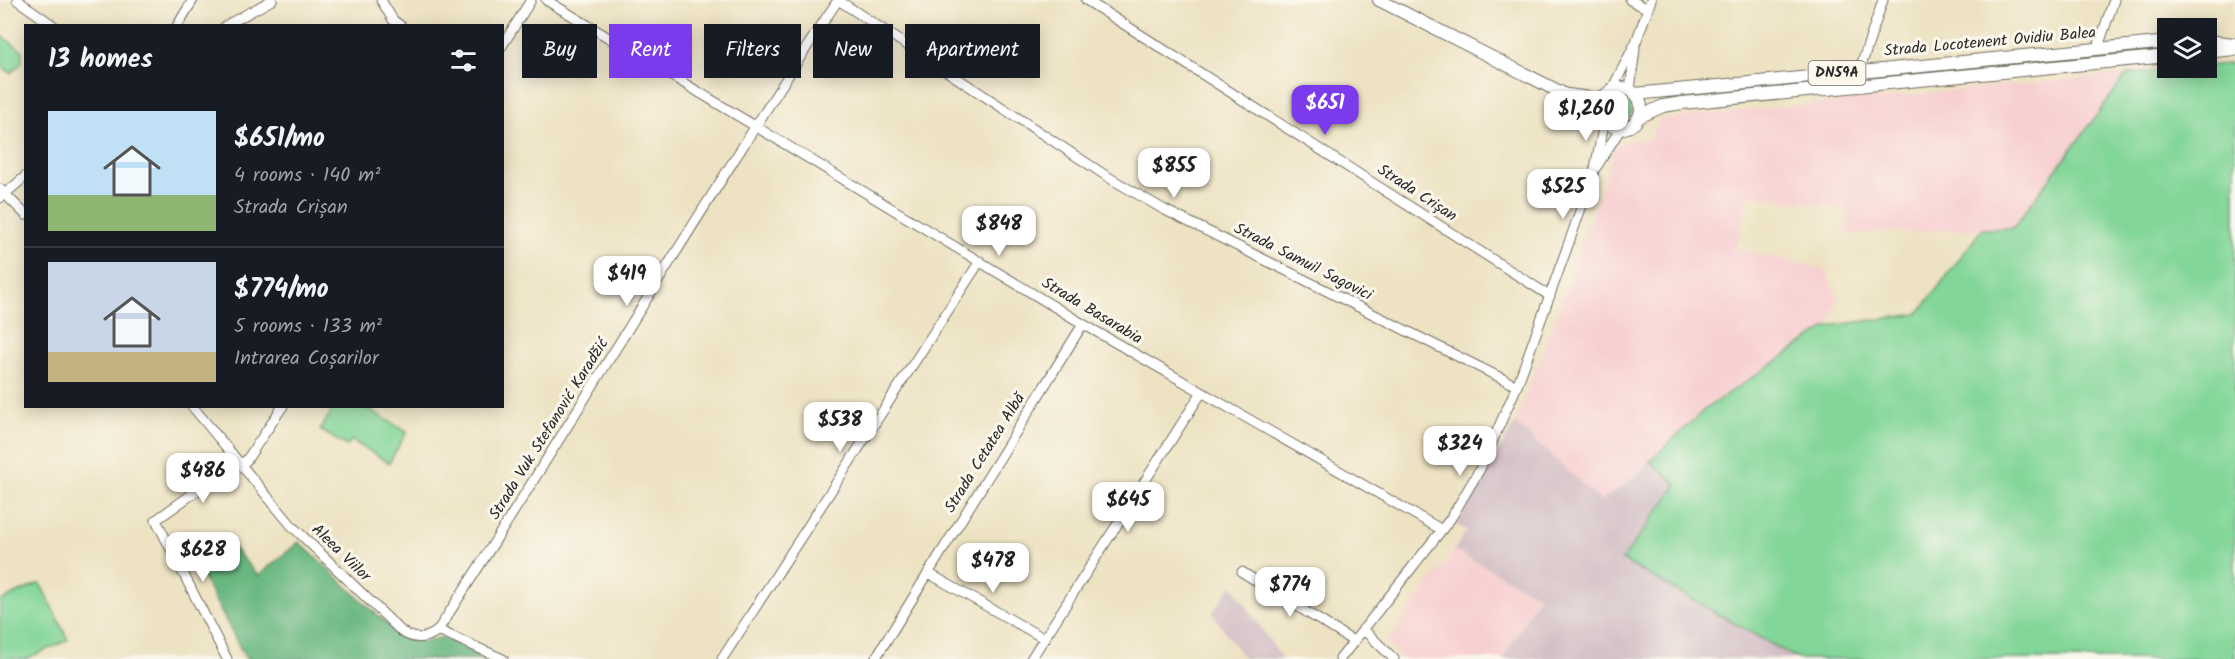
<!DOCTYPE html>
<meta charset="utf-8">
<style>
:root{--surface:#171b24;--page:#20242c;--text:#f1f3f6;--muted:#9ea1a6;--line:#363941;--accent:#7c3aed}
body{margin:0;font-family:Kalam,sans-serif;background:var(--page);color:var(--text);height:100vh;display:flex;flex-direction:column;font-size:22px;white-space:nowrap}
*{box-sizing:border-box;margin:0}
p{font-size:20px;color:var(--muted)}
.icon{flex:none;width:33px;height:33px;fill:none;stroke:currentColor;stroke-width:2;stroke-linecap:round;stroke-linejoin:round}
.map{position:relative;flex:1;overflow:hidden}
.panel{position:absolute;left:24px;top:24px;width:480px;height:384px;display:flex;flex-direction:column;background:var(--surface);border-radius:0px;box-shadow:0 3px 15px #0003}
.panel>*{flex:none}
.top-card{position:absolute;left:522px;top:24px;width:570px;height:54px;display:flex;gap:12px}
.controls{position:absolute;left:2157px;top:18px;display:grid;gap:12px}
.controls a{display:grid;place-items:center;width:60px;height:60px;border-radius:0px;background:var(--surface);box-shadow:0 3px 15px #0003;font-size:30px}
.price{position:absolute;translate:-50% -51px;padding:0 14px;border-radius:12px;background:#fff;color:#222;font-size:20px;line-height:39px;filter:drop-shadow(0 2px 3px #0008)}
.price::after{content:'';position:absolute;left:50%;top:36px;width:18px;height:14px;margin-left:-9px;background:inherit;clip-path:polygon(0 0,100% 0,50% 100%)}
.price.current{background:var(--accent);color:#fff}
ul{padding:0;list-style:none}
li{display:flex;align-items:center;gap:18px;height:150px;padding:0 24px}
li+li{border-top:2px solid var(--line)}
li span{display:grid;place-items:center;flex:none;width:168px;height:120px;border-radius:0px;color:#555}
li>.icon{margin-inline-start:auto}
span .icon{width:72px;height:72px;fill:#fffc;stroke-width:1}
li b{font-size:26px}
h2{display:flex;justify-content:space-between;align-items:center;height:72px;padding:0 24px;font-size:26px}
.chip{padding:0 21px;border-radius:0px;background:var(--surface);box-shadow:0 3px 15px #0003;font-size:21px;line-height:54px}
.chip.current{background:var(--accent);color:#fff}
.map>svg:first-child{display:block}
.built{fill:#f7cfd0}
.industrial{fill:#d2bdc5}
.green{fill:#82d699;stroke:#568062;stroke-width:1.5}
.forest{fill:#69b781;stroke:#4a7156;stroke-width:1.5}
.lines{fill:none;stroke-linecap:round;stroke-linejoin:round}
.minor-casing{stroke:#6f6b60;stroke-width:11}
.major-casing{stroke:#6f6b60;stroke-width:14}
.minor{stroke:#fff;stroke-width:9}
.major{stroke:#fff;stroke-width:12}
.labels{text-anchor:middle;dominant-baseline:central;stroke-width:6;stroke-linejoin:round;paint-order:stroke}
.shield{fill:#fbf7ec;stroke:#696865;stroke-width:1.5}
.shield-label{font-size:15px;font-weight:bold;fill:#2b2b2b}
.street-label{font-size:16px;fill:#2b2b2b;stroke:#fbf7ec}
</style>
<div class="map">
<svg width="2235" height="659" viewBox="0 0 2235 659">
<rect width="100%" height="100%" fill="#fbf7ec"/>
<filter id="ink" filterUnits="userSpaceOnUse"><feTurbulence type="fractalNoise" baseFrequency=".0167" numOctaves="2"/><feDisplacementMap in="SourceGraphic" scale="12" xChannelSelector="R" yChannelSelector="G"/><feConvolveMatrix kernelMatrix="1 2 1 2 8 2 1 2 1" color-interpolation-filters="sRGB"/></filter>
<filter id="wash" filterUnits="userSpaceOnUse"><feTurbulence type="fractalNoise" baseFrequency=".008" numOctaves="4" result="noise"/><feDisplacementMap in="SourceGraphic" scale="24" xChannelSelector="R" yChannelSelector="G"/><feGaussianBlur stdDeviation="1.35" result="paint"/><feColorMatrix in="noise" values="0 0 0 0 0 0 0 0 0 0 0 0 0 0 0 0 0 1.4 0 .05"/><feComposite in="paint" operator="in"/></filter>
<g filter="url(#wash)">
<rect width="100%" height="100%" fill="#ede2c2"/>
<!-- built -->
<path class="built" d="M 2127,74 L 2013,228 L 1844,234 L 1850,210 L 1750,195 L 1735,249 L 1825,269 L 1838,298 L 1829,326 L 1705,409 L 1629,482 L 1601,502 L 1515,423 L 1570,280 L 1616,145 L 1633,139 L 1650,140 L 1660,119 Z
M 1454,550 L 1539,596 L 1503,659 L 1403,659 L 1387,643 Z"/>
<!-- industrial -->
<path class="industrial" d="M 1515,423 L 1601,501 L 1629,482 L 1650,461 L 1677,485 L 1622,560 L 1798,659 L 1503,659 L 1539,596 L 1454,550 L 1467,531 L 1456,525 Z
M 1232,585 L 1282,659 L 1244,659 L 1212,613 Z"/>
<!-- green -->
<path class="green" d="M 0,35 L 22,50 L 22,62 L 11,73 L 0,66 Z
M 2235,63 L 2235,659 L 1798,659 L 1622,560 L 1677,485 L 1650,461 L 1705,409 L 1829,326 L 1918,314 L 1982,229 L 2013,228 L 2127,74 Z
M1609 108a12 12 0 1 1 24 0a12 12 0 1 1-24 0Z
M 363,406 L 407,432 L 389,463 L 351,440 L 347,446 L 320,430 L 334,407 Z
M 40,583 L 68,640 L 26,659 L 0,659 L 0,601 Z"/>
<!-- forest -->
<path class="forest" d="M 299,542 L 403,639 C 418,643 429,642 443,637 L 485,659 L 246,659 L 200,572 L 232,546 L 258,576 Z"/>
</g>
<g filter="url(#ink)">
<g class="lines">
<defs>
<path id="minor" d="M 17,0 L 54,26
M 381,0 L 393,20 L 401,26
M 546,0 L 1083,324 L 1442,530
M 838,0 L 1108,177 L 1163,209 L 1517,386
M 1086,0 L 1550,296
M 1630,0 L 1648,9
M 177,26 L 193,0
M 225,26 L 272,0
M 502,46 L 531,0
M 2097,50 L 2114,0
M 1862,78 L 1862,63 L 1883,0
M 1630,90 L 1635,48
M 1611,91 L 1636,42 L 1651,0
M 1597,166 L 1621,128
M 0,189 L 26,215
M 0,198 L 26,176
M 192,406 L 292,526 L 401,631 C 413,640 427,640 438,630 L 503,659
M 1242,572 L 1353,641
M 928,573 L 1045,639
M 1363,629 L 1394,659
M 438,630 C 574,421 700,207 838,0
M 227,659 L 156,520 L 233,465 L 246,461 L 283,406
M 722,659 L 980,261
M 875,659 L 1083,324
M 1031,659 L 1202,392
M 1340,659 L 1451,518 L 1480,469 L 1517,386 L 1572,234 L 1595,168 L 1605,119"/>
<path id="major" d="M 1379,0 L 1566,95 L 1587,110 L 1604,118
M 2206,41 L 2235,44
M 2206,52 L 2235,49
M1601 108a20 20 0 1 1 40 0a20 20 0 1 1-40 0Z
M 1635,94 L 2168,42
M 1568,95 L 1597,99 L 1605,96
M 1639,117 L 1663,106 L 1682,103 L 2168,56"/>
</defs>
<!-- minor casing -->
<use href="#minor" class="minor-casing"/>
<!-- major casing -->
<use href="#major" class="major-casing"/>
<!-- minor -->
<use href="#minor" class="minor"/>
<!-- major -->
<use href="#major" class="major"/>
</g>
</g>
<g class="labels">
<!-- shield labels -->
<rect class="shield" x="1808.5" y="61" width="57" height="24" rx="4.5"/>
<g class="shield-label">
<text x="1837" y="73">DN59A</text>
</g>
<!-- street labels -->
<g class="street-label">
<text transform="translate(1990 42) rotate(-5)">Strada Locotenent Ovidiu Balea</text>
<text transform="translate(1417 193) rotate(33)">Strada Crișan</text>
<text transform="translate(1303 262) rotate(27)">Strada Samuil Sagovici</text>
<text transform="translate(1092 311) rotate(31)">Strada Basarabia</text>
<text transform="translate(549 429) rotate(-58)">Strada Vuk Stefanović Karadžić</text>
<text transform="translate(985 453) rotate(-58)">Strada Cetatea Albă</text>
<text transform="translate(341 553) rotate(44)">Aleea Viilor</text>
</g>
</g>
</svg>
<div class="controls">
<a><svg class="icon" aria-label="layers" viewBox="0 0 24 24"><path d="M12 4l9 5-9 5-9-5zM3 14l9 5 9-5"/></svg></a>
</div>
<b class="price current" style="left:1325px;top:136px">$651</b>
<b class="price" style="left:1586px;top:142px">$1,260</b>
<b class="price" style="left:1174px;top:199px">$855</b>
<b class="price" style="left:1563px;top:220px">$525</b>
<b class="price" style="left:999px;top:257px">$848</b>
<b class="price" style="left:627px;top:307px">$419</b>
<b class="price" style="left:840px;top:453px">$538</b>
<b class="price" style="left:1460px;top:477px">$324</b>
<b class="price" style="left:203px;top:504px">$486</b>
<b class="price" style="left:1128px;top:533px">$645</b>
<b class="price" style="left:203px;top:583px">$628</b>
<b class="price" style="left:993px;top:594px">$478</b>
<b class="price" style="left:1290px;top:618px">$774</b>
<div class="top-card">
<a class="chip">Buy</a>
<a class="chip current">Rent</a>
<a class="chip">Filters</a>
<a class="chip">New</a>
<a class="chip">Apartment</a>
</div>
<section class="panel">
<h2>13 homes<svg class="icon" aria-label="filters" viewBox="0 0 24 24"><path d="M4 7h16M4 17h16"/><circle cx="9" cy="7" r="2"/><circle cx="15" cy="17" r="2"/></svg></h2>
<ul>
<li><span style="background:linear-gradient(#bfe0f5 70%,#8fb573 0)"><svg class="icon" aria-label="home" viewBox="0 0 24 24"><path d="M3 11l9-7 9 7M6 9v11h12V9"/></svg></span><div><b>$651/mo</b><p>4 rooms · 140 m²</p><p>Strada Crișan</p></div></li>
<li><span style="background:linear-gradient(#c9d6e8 75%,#c2b280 0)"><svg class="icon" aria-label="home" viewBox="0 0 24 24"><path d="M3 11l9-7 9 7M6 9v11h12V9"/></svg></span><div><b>$774/mo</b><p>5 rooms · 133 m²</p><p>Intrarea Coșarilor</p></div></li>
</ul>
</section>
</div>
